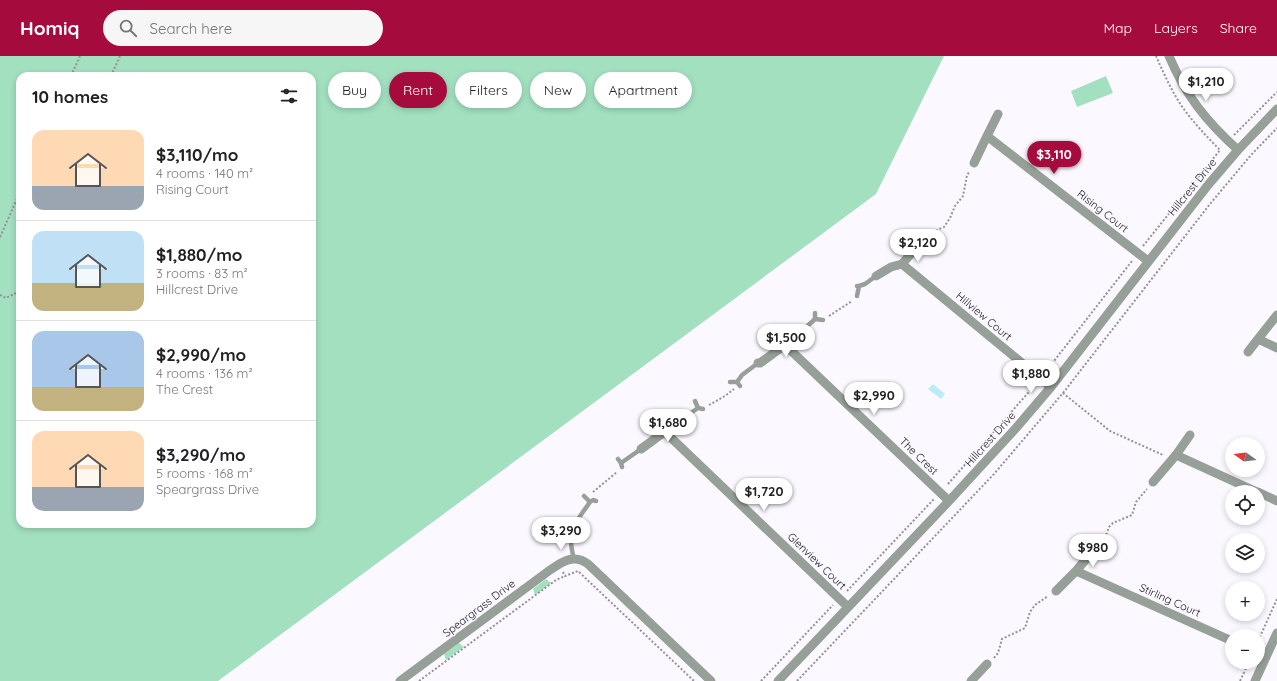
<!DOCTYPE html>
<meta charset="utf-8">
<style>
:root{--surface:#fff;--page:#f6f6f6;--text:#202124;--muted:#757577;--line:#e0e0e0;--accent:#a50b3c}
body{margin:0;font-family:Quicksand,sans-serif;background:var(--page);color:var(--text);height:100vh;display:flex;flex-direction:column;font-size:15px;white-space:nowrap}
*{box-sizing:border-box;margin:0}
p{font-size:13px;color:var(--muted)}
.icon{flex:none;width:22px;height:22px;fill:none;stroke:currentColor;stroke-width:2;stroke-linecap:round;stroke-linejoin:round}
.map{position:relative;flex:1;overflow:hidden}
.side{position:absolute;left:16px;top:16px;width:300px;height:456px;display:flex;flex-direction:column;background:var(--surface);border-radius:12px;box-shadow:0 2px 6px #0003}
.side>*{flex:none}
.guide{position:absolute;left:328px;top:16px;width:380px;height:36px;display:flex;gap:8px}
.needle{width:26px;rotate:285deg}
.buttons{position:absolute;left:1225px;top:381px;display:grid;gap:8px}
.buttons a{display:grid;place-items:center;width:40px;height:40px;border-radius:50%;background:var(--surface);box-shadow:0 2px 6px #0003;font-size:20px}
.price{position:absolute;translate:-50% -34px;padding:0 9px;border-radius:14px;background:#fff;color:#222;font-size:13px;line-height:26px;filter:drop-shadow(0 1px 2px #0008)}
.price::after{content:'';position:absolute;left:50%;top:24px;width:12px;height:9px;margin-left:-6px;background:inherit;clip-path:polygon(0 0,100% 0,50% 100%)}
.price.selected{background:var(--accent);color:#fff}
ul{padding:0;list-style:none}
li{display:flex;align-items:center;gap:12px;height:100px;padding:0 16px}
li+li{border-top:1px solid var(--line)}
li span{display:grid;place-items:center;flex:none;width:112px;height:80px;border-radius:12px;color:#555}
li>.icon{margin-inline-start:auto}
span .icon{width:48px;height:48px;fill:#fffc;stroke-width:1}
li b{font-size:17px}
h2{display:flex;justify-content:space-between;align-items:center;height:48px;padding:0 16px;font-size:17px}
.tag{padding:0 14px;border-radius:18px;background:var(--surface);box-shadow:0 2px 6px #0003;font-size:14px;line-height:36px}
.tag.selected{background:var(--accent);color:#fff}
header{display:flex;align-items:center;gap:24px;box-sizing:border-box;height:56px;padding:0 20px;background:var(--accent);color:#fff}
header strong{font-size:19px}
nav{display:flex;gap:22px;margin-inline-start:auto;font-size:14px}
.search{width:280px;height:36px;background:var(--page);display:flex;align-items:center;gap:10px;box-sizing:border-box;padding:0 14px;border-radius:22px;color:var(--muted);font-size:15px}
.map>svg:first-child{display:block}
.green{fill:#a2e0c0;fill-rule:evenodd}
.water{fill:#bceaf8}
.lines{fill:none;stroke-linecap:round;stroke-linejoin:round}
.path{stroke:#939197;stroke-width:2;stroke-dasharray:2 2;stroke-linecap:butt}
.service{stroke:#97a098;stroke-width:4.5}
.minor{stroke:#97a098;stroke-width:9}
.labels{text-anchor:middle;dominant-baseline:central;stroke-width:3;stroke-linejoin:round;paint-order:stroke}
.street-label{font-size:11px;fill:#17141c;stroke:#fbf9ff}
</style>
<header>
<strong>Homiq</strong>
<div class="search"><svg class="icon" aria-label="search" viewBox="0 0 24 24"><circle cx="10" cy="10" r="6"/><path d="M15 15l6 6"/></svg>Search here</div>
<nav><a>Map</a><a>Layers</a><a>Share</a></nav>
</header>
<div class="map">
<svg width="1277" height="625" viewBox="0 0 1277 625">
<rect width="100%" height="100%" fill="#fbf9ff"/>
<!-- green -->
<path class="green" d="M 0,0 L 944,0 L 876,138 L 218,625 L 0,625 ZM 20,20 L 312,20 L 312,468 L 20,468 Z
M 1106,20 L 1113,37 L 1077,51 L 1071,35 Z
M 546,523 L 551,527 L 535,539 L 533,533 Z
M 459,587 L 464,591 L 446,604 L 444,598 Z"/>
<!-- water -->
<path class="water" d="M 933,328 L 945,338 L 941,343 L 928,333 Z"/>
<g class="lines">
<!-- path -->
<path class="path" d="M 71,20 L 80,0
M 111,20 L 120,0
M 1234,79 L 1277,36
M 0,181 L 20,136
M 924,185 L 934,175 L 944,171 L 950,162 L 955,150 L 963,140 L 967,119 L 970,115
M 1143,190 L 1220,94 C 1207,81 1194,67 1183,52 C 1172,36 1164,18 1156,0
M 0,239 L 6,242 L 18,236 L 20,230
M 829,260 L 852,245
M 1047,314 L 1132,205 L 1131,205
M 1063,337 L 1210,148 L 1251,99 L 1277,72
M 709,349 L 725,340 L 734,333
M 948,428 L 1035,329
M 593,436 L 617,416
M 1099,488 L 1105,482 L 1109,471 L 1113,467 L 1132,459 L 1136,446 L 1147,433
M 563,516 L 565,520 L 578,515 L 694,625
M 847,535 L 934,443
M 1258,585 L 1277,543
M 994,602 L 998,597 L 1002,583 L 1025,572 L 1030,556 L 1035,549 L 1048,540
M 419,625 L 556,524 L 565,520
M 761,625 L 833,549
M 797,625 L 994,418 L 1063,337 L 1110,375 L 1163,399
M 1240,625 L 1249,606"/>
<!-- service -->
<path class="service" d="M 857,230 L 859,230 L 857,240
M 859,230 L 865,228 L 876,220
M 815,257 L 815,263 L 823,264
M 801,276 L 815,263
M 730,326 L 737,326 L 740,330
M 737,326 L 742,319 L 758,307
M 695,345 L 698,352 L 703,353
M 682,363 L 698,352
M 618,403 L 621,407 L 622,411
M 621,407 L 641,393
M 584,440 L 590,446
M 574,503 C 566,474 574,469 590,446 L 593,444 L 596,445"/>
<!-- minor -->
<path class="minor" d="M 1169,0 C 1186,40 1206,65 1238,94
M 987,80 L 998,58
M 974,107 L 987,80 L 1148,205
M 902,208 L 917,191
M 876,220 L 891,211 L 902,208 L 1051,331
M 1258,283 L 1277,259
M 785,289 L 949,445
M 1248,296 L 1258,283 L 1277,292
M 758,307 L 760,307 L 800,278 L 801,276
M 665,376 L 848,551
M 641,393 L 682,363
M 1176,399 L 1190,379
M 1153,426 L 1176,399 L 1257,436
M 1258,436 L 1277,445
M 1076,515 L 1093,495
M 1056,535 L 1076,515 L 1232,585
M 400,625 L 550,514 C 562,506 574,497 588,508 L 711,625
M 778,625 L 949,445 L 1016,372 L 1051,331 L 1208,129 L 1238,94 L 1277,53
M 971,625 L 987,608
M 1255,625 L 1277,577"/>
</g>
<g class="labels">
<!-- street labels -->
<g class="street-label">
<text transform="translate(1192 131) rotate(-51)">Hillcrest Drive</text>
<text transform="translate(1103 155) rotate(38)">Rising Court</text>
<text transform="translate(984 260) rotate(40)">Hillview Court</text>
<text transform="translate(990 383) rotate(-48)">Hillcrest Drive</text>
<text transform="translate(919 400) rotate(44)">The Crest</text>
<text transform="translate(817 505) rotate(44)">Glenview Court</text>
<text transform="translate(1170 544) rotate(24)">Stirling Court</text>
<text transform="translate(479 552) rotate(-37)">Speargrass Drive</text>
</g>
</g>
</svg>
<div class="buttons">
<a><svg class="needle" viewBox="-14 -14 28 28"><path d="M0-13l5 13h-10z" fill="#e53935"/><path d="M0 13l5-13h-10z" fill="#757577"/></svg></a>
<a><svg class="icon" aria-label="locate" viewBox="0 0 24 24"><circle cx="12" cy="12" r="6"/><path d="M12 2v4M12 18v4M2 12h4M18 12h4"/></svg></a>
<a><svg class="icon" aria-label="layers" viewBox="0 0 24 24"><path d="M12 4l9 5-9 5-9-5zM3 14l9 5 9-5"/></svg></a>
<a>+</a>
<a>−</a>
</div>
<b class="price" style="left:1206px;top:46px">$1,210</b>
<b class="price selected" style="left:1054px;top:119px">$3,110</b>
<b class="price" style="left:918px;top:207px">$2,120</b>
<b class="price" style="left:786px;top:302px">$1,500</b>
<b class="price" style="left:1031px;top:338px">$1,880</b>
<b class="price" style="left:874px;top:360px">$2,990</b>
<b class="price" style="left:668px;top:387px">$1,680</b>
<b class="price" style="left:764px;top:456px">$1,720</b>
<b class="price" style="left:561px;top:495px">$3,290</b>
<b class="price" style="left:1093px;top:512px">$980</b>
<div class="guide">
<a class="tag">Buy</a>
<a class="tag selected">Rent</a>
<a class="tag">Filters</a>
<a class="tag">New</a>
<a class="tag">Apartment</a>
</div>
<section class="side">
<h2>10 homes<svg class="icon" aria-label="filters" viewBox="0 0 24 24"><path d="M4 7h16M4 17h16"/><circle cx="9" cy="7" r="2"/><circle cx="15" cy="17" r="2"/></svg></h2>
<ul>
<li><span style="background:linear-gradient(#ffd9b3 70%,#9aa5b1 0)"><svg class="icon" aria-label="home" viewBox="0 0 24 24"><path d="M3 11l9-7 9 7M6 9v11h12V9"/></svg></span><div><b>$3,110/mo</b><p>4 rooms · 140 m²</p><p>Rising Court</p></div></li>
<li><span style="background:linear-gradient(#bfe0f5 65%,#c2b280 0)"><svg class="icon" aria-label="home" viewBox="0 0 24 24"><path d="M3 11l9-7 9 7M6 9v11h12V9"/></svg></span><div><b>$1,880/mo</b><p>3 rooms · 83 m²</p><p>Hillcrest Drive</p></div></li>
<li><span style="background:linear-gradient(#a9c7e8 70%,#c2b280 0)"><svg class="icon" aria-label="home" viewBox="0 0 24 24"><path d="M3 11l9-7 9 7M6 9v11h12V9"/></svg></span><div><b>$2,990/mo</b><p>4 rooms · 136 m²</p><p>The Crest</p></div></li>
<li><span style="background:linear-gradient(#ffd9b3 70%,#9aa5b1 0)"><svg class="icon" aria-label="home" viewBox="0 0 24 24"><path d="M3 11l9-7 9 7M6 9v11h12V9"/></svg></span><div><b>$3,290/mo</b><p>5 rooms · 168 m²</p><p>Speargrass Drive</p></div></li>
</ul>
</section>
</div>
